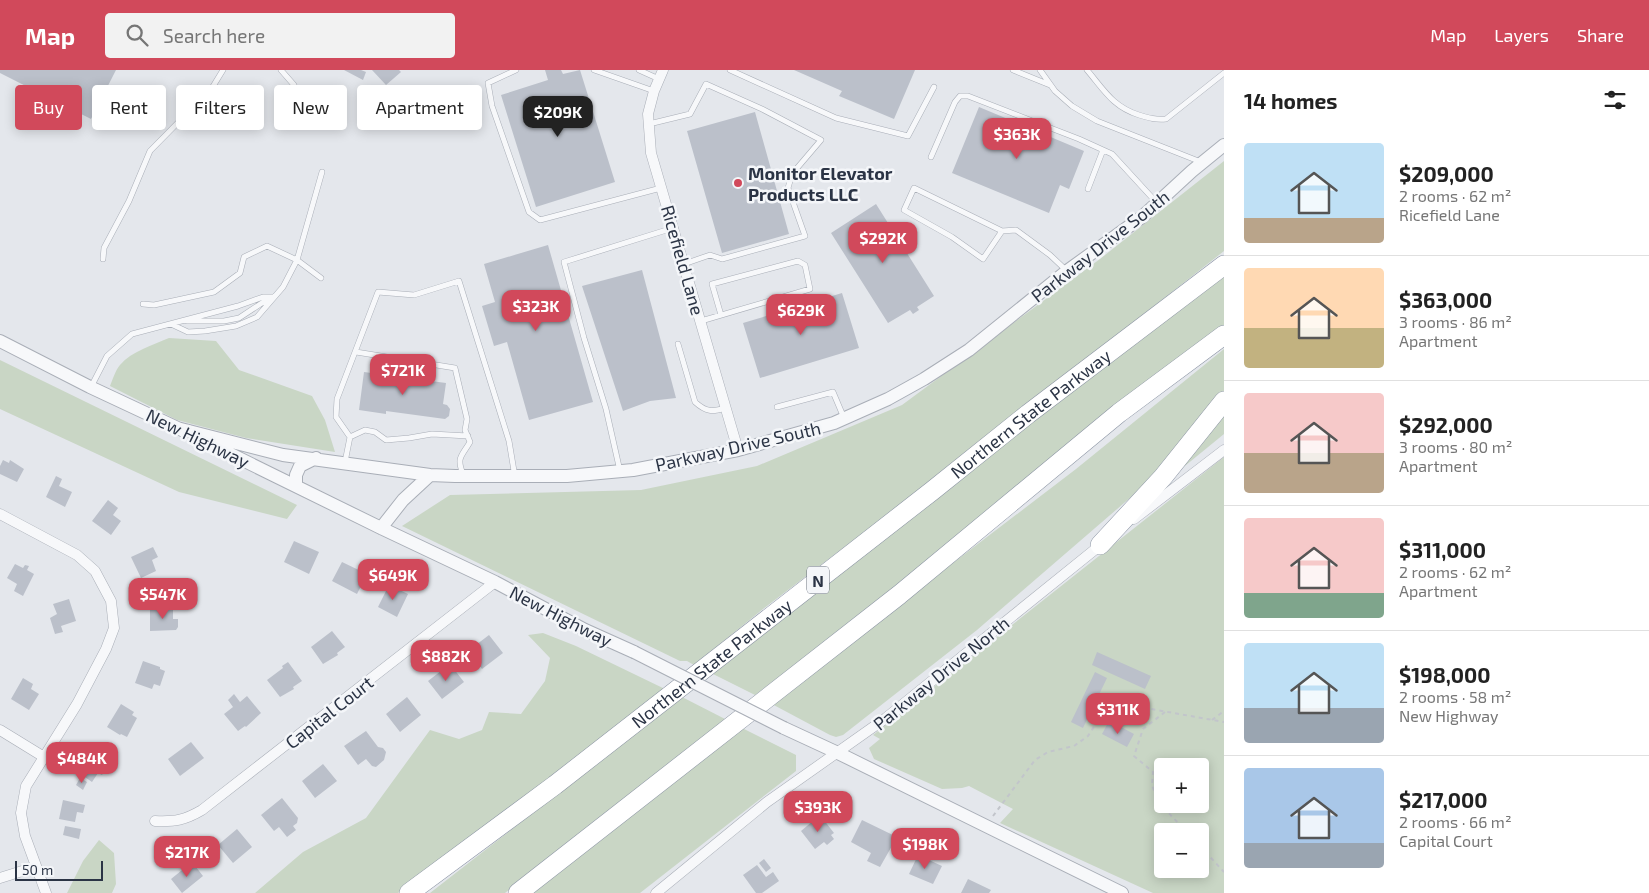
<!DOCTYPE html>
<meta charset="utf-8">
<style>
:root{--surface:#fff;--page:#f2f2f2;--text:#222;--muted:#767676;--line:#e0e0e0;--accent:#d1495b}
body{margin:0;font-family:"Exo 2",sans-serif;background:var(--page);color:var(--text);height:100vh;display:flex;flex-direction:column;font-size:19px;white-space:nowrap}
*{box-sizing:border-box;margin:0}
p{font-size:16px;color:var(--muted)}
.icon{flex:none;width:28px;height:28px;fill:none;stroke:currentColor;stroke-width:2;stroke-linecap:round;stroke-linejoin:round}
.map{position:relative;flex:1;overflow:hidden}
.details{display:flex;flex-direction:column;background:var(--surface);width:425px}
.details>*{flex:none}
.banner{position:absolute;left:15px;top:15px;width:475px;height:45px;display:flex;gap:10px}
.fabs{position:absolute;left:1154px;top:688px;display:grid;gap:10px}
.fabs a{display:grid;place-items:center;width:55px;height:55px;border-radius:5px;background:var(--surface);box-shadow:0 2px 12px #0003;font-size:25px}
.scale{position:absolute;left:15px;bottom:12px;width:88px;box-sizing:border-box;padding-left:5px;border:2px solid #2b3445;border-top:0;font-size:14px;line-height:18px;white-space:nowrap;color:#2b3445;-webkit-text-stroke:4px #f4f6f9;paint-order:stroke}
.price{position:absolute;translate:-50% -42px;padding:0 11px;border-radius:10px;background:var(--accent);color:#fff;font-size:16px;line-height:32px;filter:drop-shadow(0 1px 2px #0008)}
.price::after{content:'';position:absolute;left:50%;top:30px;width:15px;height:11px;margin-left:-8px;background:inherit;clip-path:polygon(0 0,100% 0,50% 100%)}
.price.on{background:#222;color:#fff}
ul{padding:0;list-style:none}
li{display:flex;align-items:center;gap:15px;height:125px;padding:0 20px}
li+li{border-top:1px solid var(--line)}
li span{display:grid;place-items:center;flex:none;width:140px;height:100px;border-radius:5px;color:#555}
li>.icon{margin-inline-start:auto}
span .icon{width:60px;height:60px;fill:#fffc;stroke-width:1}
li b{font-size:21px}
h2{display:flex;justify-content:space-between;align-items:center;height:60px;padding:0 20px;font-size:21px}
.chip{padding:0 18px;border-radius:5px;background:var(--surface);box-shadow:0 2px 12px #0003;font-size:18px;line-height:45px}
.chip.on{background:var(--accent);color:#fff}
header{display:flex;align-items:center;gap:30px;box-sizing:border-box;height:70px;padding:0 25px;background:var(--accent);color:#fff}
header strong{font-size:24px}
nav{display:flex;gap:28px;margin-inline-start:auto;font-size:18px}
.search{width:350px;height:45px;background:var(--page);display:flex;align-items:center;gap:12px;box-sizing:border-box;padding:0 18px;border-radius:5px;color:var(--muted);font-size:19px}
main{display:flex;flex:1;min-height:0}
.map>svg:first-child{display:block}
.green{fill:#c9d6c5;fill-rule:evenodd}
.building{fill:#bbc0ca}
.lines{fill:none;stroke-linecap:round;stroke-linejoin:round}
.service-casing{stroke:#a9aeb7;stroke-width:6}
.minor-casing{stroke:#a9aeb7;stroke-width:11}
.tertiary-casing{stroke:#a9aeb7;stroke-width:14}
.motorway-casing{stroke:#8b94a3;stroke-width:20}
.path{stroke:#c2c5cb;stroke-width:2;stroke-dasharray:4 4;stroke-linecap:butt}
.service{stroke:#f7f8fa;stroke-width:5}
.minor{stroke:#f7f8fa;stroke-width:10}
.tertiary{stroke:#f7f8fa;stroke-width:12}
.motorway{stroke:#fff;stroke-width:19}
.tertiary-bridge-casing{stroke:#a9aeb7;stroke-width:14;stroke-linecap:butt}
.tertiary-bridge{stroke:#f7f8fa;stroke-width:12}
.poi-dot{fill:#d1495b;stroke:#f4f6f9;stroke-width:2}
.labels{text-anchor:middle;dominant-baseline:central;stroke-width:5;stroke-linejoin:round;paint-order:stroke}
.shield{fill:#f4f6f9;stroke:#676e7b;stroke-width:1}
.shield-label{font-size:16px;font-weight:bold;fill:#2b3445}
.poi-label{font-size:18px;font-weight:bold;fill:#2b3445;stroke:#f4f6f9;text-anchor:start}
.street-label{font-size:18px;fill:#2b3445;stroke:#f4f6f9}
</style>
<header>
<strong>Map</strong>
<div class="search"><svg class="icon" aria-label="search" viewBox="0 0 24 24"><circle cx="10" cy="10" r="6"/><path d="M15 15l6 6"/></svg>Search here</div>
<nav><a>Map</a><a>Layers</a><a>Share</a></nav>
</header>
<main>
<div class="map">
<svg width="1224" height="823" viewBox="0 0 1224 823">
<rect width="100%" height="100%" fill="#e4e7ec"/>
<!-- green -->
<path class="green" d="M 1224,91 L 1224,181 L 952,395 L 763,539 L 694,595 L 687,591 L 680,591 L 402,456 L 450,425 L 641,420 L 757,396 L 902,335 L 1100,189 Z
M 1224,203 L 1224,259 L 891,523 L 755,625 L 709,602 Z
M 169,268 L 216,271 L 239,300 L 312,326 L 325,350 L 335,382 L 246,368 L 177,350 L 110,316 C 113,309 115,301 120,295 C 132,281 153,275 169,268 Z
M 1224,279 L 1224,323 L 1153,408 L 977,560 L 843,665 L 836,667 L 830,665 L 770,633 L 1076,399 Z
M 0,290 L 297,435 L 287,449 L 179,422 L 0,339 Z
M 1224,342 L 1224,364 L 1180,400 Z
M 1224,387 L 1224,823 L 1153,823 L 1000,753 L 1013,739 L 969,716 L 962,718 L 942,719 L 874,689 L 869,678 L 880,669 L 873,665 ZM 1162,696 L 1200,696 L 1200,734 L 1162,734 ZM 1162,761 L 1200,761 L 1200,799 L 1162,799 Z
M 543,563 L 576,576 L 667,620 L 398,823 L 255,823 L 303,782 L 366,748 L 430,660 L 459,669 L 482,660 L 489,642 L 521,644 L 545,611 L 550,588 L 528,565 Z
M 682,627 L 727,650 L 505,823 L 430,823 Z
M 742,658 L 796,685 L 796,701 L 640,823 L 530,823 Z
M 99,770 L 114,783 L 116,814 L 112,823 L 67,823 L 83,791 Z"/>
<!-- building -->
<path class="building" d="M 0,0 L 116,0 L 91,49 L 0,3 Z
M 344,0 L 361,0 L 366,2 L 363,10 Z
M 372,0 L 399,0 L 401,2 L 386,15 Z
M 545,0 L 561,0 L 563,4 L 580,0 L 615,112 L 536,137 L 501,25 L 548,10 Z
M 794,0 L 915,0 L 894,49 L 839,26 L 842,21 Z
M 979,37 L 1084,81 L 1069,119 L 1060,115 L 1049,143 L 952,103 Z
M 755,42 L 789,164 L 722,183 L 687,61 Z
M 876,134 L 934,226 L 917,237 L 919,240 L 913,244 L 910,240 L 888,253 L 831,163 Z
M 548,175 L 593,332 L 529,350 L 507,272 L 494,276 L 482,236 L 495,232 L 484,194 Z
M 642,200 L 676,328 L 650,331 L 623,341 L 582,216 Z
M 842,223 L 859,278 L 760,308 L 743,253 Z
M 364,302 L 446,313 L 443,334 L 447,335 L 450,339 L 449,346 L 445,349 L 386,341 L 386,344 L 359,340 Z
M 3,390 L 9,393 L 10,390 L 24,399 L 17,412 L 0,404 L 0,396 Z
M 56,406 L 62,409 L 59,416 L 72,422 L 65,437 L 46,427 Z
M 108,430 L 118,438 L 113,445 L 121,451 L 111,465 L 92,451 Z
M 294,471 L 319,482 L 309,504 L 284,492 Z
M 153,477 L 158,487 L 152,490 L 156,501 L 141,508 L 131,487 Z
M 342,492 L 367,504 L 357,524 L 332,511 Z
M 15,494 L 23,498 L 25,495 L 29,496 L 27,500 L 34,504 L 23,526 L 14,521 L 17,514 L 7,508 Z
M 389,515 L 408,524 L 397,547 L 378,537 Z
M 69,529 L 76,551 L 61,556 L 63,562 L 55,564 L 50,548 L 57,544 L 53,534 Z
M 150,538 L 173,538 L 173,549 L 178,549 L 178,557 L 176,560 L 150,561 Z
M 332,561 L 345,577 L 337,583 L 338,585 L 323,594 L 311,577 Z
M 489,565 L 503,583 L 482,599 L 468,581 Z
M 1097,582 L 1151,606 L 1145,619 L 1092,595 Z
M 143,591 L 160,597 L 160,599 L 165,601 L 160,616 L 154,614 L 152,619 L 135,613 Z
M 288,592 L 302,611 L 293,617 L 294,619 L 280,627 L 267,610 L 283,598 L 282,596 Z
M 450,594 L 464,612 L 442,629 L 428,611 Z
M 1095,602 L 1107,608 L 1083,658 L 1071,652 Z
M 23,608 L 33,614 L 31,619 L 39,624 L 29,640 L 11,629 Z
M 234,624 L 240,632 L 247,626 L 261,643 L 246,657 L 245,656 L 238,661 L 224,644 L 233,637 L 228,630 Z
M 407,627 L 421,645 L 400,662 L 386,644 Z
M 121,634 L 134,642 L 132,645 L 137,648 L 127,667 L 121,664 L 120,665 L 107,657 Z
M 1108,653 L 1120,660 L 1121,657 L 1134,664 L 1127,677 L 1102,664 Z
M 366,661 L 378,677 L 383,678 L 386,682 L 384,690 L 376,697 L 372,696 L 366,689 L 358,695 L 344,676 Z
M 191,672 L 204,688 L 180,706 L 168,689 Z
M 90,685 L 108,696 L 102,705 L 98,703 L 92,712 L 79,703 Z
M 323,694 L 337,711 L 315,728 L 302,711 Z
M 80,708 L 87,712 L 83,720 L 76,715 Z
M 282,728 L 298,748 L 297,753 L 293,756 L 296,760 L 287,767 L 279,757 L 274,761 L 261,745 Z
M 63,730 L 85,735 L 83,743 L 77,742 L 75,752 L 59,749 Z
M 820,745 L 834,763 L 831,765 L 834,769 L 827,775 L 824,772 L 815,779 L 801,761 Z
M 862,750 L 897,767 L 880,797 L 867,791 L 871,783 L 851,772 Z
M 65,756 L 81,759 L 79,769 L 63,765 Z
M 237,759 L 252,777 L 233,793 L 218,775 Z
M 918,785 L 942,796 L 933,814 L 909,804 Z
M 764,789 L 771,798 L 766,802 L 759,793 Z
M 192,792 L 203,806 L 182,823 L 171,809 Z
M 757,795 L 766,807 L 773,802 L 779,811 L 762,823 L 756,823 L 743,805 Z
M 968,809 L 991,820 L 989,823 L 961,823 Z"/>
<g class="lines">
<defs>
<path id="service" d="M 281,0 L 294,15
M 516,0 L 488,13 L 492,36 L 529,142 L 540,150 L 661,118
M 594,0 L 654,21
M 639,0 L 659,9
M 730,0 L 836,48 L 908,66 L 934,17
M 1013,0 L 1050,15
M 1040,0 L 1055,21 L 1072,36 L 1097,51 L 1201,92
M 1087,0 C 1104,20 1113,37 1139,45 C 1149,48 1156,50 1166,49 L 1224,3
M 649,54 L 690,44 L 706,14 L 762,39 L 821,70 L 792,104 L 788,118 L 805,166 L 722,189 L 710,185 L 684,194
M 931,87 L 955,32 L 960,26 L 968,26 L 1079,69 L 1112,84 L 1157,133
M 1088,119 L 1103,80
M 1002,161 L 983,189 L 952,167 L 904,140 L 914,118 L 1002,161 L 1016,160 L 1050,185 L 1067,201
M 103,189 L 104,178 L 129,131 L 150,81 L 212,18 L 223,0
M 321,208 L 297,190 L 322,102
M 143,234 L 154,235 L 214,222 L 240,203 L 244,187 L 267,176 L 297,190 L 283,217 L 257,247 L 236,256 L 205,261 L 188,262 L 171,254
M 187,251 L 224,251 L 239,248 L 268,229
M 701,251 L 810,219 L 805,195 L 798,191 L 712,214 L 721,245
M 678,274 L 695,332 C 706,342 712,342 726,338
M 356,282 L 455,298 L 467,349 L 465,360 L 470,372 C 462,386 456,387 463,404
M 91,317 L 107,286 L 132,264 L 238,236 L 263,227 L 273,227
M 777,337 L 833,322 L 844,348
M 350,367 L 365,360 L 375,362 L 386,370 L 409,368 L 432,364 L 468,366
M 345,392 L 350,367 L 336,347 L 337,329 L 378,222 L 414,225 L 459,211 L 509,371 L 515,407
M 620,401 L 606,339 L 584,268 L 564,192 L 673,158"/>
<path id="minor" d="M 663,0 L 654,21 L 648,44 L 651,83 L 738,380
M 0,444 L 77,485 L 95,501 L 111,531 L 114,558 L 106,579 L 77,634 L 26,716 L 21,743 L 25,766 L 46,823
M 1134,449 L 1224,380
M 0,660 L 44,687
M 155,751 C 175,752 185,750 202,740 L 495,512
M 0,808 L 35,797
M 656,823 L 767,732 L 886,648 L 1103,473"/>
<path id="tertiary" d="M 0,271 L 90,317 L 184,361
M 177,358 L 283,385 L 430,405 L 455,406 L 567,406 L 633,400 L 738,380 L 834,353 L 888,329 L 924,309 L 969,280 L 1067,201 L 1142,147 L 1192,101 L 1224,75
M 204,371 L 381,458 L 495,512 L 585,560 L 634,582
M 296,415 L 296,405 L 300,396 L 316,388
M 381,458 L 403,430 L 430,405
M 784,658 L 838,683 L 1122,823"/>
<g id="motorway">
<path d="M 1100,475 L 1163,407 L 1224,331"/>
<path id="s1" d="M 409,823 L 555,715 L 932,421 L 1028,344 L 1224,195"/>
<path d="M 518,823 L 899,525 L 1119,343 L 1224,265"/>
</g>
</defs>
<!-- service casing -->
<use href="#service" class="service-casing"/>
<!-- minor casing -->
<use href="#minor" class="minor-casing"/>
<!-- tertiary casing -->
<use href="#tertiary" class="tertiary-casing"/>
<!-- motorway casing -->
<use href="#motorway" class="motorway-casing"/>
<!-- path -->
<path class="path" d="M 1165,642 L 1143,659 L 1134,686 L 1153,702 L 1152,715 L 1158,732 L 1186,761
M 1212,650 L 1224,641
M 993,746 L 1035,690 L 1048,682 L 1074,676 L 1088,666 L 1104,641 L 1123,634 L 1224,652
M 1200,776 L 1224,802"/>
<!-- service -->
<use href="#service" class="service"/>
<!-- minor -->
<use href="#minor" class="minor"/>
<!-- tertiary -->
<use href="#tertiary" class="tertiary"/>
<!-- motorway -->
<use href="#motorway" class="motorway"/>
<defs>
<path id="tertiary-bridge" d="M 634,582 L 784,658"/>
</defs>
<!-- tertiary-bridge casing -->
<use href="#tertiary-bridge" class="tertiary-bridge-casing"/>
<!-- tertiary-bridge -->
<use href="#tertiary-bridge" class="tertiary-bridge"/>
</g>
<!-- markers -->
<circle class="poi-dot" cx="738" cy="113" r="5"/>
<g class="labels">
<!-- shield labels -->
<rect class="shield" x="807" y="496.5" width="22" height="27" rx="4"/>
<g class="shield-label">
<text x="818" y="510">N</text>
</g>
<!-- poi labels -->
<g class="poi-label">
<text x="748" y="103">Monitor Elevator<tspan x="748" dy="21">Products LLC</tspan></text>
</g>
<!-- street labels -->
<g class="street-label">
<text transform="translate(1100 176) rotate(-38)">Parkway Drive South</text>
<text transform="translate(683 190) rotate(74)">Ricefield Lane</text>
<text stroke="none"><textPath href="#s1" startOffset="785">Northern State Parkway</textPath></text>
<text transform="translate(198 368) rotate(26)">New Highway</text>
<text transform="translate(738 376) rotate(-13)">Parkway Drive South</text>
<text transform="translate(561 546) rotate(27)">New Highway</text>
<text stroke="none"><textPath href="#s1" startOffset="380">Northern State Parkway</textPath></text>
<text transform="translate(941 603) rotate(-39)">Parkway Drive North</text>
<text transform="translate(329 642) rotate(-38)">Capital Court</text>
</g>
</g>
</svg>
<div class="fabs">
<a>+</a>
<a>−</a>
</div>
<div class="scale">50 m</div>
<b class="price on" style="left:558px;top:68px">$209K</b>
<b class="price" style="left:1017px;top:90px">$363K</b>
<b class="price" style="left:883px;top:194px">$292K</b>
<b class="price" style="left:536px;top:262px">$323K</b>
<b class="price" style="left:801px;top:266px">$629K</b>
<b class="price" style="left:403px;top:326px">$721K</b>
<b class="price" style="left:393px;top:531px">$649K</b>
<b class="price" style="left:163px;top:550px">$547K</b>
<b class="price" style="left:446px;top:612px">$882K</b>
<b class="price" style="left:1118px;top:665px">$311K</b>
<b class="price" style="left:82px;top:714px">$484K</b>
<b class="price" style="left:818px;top:763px">$393K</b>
<b class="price" style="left:925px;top:800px">$198K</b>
<b class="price" style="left:187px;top:808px">$217K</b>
<div class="banner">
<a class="chip on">Buy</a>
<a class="chip">Rent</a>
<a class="chip">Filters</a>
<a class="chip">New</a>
<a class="chip">Apartment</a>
</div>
</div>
<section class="details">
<h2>14 homes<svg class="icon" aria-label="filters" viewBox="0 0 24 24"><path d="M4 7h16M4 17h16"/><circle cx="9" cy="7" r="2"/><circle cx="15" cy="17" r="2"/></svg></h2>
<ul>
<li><span style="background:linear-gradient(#bfe0f5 75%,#b9a48a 0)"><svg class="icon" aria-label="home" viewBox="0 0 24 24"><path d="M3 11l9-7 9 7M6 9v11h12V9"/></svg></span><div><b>$209,000</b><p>2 rooms · 62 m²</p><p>Ricefield Lane</p></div></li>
<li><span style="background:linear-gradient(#ffd9b3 60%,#c2b280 0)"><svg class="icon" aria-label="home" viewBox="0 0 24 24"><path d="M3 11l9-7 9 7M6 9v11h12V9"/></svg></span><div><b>$363,000</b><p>3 rooms · 86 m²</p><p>Apartment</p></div></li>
<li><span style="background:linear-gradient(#f6c9c9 60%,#b9a48a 0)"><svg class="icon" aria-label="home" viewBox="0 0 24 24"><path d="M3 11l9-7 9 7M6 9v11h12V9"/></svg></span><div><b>$292,000</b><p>3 rooms · 80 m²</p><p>Apartment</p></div></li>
<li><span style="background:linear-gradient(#f6c9c9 75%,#7fa58c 0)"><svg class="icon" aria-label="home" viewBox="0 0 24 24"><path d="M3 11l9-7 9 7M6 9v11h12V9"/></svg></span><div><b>$311,000</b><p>2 rooms · 62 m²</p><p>Apartment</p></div></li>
<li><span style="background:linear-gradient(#bfe0f5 65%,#9aa5b1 0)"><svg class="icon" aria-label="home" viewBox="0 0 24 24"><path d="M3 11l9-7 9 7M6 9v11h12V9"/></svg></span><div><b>$198,000</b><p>2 rooms · 58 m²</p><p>New Highway</p></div></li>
<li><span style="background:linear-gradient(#a9c7e8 75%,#9aa5b1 0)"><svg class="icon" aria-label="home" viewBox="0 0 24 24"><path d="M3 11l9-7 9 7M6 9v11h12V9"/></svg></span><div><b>$217,000</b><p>2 rooms · 66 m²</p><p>Capital Court</p></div></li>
</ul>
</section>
</main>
